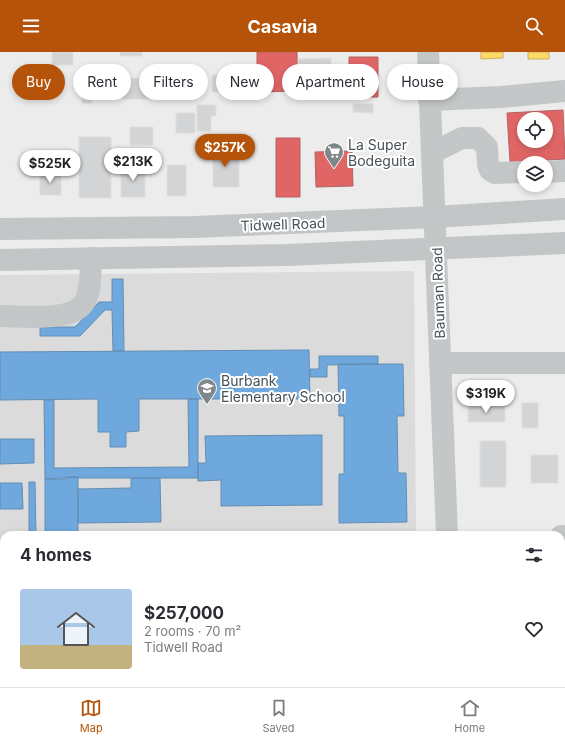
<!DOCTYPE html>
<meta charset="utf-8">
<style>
:root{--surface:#fff;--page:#f2f2f3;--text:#2b2b33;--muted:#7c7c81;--line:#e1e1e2;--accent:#b45309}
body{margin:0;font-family:Inter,sans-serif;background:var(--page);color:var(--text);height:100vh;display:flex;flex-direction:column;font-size:15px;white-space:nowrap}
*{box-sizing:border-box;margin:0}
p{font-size:13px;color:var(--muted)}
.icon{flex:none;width:22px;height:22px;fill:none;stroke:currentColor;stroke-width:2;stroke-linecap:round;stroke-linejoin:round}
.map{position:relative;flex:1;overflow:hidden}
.sheet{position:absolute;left:0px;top:479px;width:565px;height:156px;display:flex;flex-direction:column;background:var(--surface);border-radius:12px 12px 0 0;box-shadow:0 2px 6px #0003}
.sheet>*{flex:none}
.hud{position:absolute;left:12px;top:12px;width:541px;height:36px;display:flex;gap:8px}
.buttons{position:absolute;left:517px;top:60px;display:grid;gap:8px}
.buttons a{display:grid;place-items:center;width:36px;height:36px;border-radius:50%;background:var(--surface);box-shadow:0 2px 6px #0003;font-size:20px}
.price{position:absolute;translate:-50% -34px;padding:0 9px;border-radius:14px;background:#fff;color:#222;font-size:13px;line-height:26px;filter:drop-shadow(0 1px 2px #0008)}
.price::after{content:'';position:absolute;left:50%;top:24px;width:12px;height:9px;margin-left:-6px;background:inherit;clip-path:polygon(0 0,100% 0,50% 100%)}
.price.current{background:var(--accent);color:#fff}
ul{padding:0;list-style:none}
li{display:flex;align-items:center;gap:12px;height:100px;padding:0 20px}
li span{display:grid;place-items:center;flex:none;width:112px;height:80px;border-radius:4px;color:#555}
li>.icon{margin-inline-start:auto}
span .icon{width:48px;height:48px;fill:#fffc;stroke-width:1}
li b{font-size:17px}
h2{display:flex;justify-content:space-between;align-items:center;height:48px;padding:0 20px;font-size:17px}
.chip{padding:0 14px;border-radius:18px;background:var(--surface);box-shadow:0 2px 6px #0003;font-size:14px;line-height:36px}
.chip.current{background:var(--accent);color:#fff}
header{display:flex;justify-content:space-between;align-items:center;height:52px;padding:0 20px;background:var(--accent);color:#fff;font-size:18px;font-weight:700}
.dock{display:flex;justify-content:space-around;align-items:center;height:56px;border-top:1px solid var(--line);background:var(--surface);font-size:11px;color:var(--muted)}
.dock a{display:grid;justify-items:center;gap:2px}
.dock .current{color:var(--accent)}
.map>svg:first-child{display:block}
.education{fill:#dbdbdc}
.grass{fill:url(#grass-tufts)}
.homes{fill:#ffd966;stroke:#c8b062}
.shops{fill:#e06666;stroke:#b26062;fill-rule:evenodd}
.schools{fill:#6fa8dc;stroke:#638eb4}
.building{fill:#d3d4d5;stroke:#dededf}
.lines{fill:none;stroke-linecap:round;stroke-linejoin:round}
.minor{stroke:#c4c7c8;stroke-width:22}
.major{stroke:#c2c6c7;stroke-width:22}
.labels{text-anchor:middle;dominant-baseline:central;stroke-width:4;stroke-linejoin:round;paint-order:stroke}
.poi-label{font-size:14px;fill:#465157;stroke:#fff;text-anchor:start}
.street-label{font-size:14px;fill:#465157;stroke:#fff}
</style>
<header><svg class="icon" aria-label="menu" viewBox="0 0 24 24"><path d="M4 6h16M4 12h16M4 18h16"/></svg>Casavia<svg class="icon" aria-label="search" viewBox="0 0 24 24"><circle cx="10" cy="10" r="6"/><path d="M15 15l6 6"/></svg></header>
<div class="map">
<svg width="565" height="635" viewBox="0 0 565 635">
<defs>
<pattern id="grass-tufts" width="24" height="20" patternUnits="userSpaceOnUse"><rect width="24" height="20" fill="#d3ead8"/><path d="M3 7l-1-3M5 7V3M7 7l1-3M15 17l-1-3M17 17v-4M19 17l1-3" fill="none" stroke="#b6cabc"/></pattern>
</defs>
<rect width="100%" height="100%" fill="#edecec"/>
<!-- education -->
<path class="education" d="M 414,219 L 416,483 L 4,483 L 4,631 L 143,631 L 143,635 L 0,635 L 0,223 Z"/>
<!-- grass -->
<path class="grass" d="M 0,626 L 4,626 L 4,631 L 62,631 L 62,635 L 0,635 Z"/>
<!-- homes -->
<path class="homes" d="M 481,0 L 503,0 L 503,6 L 481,7 Z
M 528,0 L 549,0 L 549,7 L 528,7 Z"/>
<!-- shops -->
<path class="shops" d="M 257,0 L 297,0 L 298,39 L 257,40 Z
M 349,5 L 378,5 L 378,45 L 349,45 Z
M 563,58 L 565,107 L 510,110 L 507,61 ZM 524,67 L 546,67 L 546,89 L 524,89 Z
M 276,86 L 300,86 L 300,145 L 276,145 Z
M 352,99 L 353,134 L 316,135 L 315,100 Z"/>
<!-- schools -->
<path class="schools" d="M 112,227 L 123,227 L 124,299 L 113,299 L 112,258 L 105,258 L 80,284 L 40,284 L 40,275 L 75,275 L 99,250 L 112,250 Z
M 309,298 L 310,347 L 139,347 L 139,379 L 126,380 L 126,395 L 110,395 L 110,380 L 98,380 L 98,347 L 0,348 L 0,300 Z
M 319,304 L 378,304 L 378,312 L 327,313 L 327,325 L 310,325 L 310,317 L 319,317 Z
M 338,312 L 403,312 L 404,364 L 397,364 L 398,421 L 406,421 L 407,470 L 339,471 L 339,422 L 344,422 L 344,364 L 339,364 Z
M 188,347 L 198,347 L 198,426 L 78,426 L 78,425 L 45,427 L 44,348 L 54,348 L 54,416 L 189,415 Z
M 322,383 L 322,453 L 221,454 L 221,428 L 198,429 L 198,411 L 206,411 L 205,384 Z
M 0,387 L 34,387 L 34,411 L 0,412 Z
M 66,425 L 78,425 L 78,483 L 45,483 L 45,427 L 66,427 Z
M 131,426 L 160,426 L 161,470 L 78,471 L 78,437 L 131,436 Z
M 29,430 L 35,430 L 36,483 L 29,483 Z
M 0,431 L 22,431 L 23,457 L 0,457 Z
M 0,510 L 4,510 L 4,533 L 0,533 Z"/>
<!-- building -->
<path class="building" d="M 52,0 L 73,0 L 73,13 L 52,13 Z
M 120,0 L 142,0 L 142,4 L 120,4 Z
M 331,6 L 331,35 L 299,35 L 298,7 Z
M 168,14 L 193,14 L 193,47 L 175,47 L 175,36 L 168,36 Z
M 212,23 L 239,23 L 239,40 L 212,40 Z
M 122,26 L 151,26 L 151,47 L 122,47 Z
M 82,37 L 92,37 L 92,51 L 82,51 Z
M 353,52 L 373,52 L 373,61 L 353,60 Z
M 197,53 L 216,53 L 216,64 L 211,64 L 211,79 L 197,79 Z
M 176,61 L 195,61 L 195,81 L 176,81 Z
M 130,75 L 153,75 L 153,93 L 130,93 Z
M 79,85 L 111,85 L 111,146 L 79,146 Z
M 229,93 L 229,102 L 239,102 L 239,135 L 213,135 L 213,94 Z
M 167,113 L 186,113 L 186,144 L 167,144 Z
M 121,114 L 145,114 L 145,145 L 121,145 Z
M 40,120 L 61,120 L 61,143 L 40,143 Z
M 522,351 L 538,351 L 538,376 L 522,376 Z
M 468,354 L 505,354 L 505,370 L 468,370 Z
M 480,389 L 506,389 L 506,435 L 480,435 Z
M 531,403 L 558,403 L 558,431 L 531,431 Z"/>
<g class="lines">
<!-- minor -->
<path class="minor" d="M 428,0 L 447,483
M 429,48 L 501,45 L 565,39
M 432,101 L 462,86 L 478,86 L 487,95 L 488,113 L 490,118 L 495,121 L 524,120
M 546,120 L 565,119
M 0,264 C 21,264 71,270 83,252 C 92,241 90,220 91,206
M 440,311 L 565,311
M 561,484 L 565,484
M 372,635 L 450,631"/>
<!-- major -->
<path class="major" d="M 0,177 L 194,175 L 435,165 L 565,157
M 0,208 L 287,203 L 565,191"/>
</g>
<!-- icons -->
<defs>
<symbol id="supermarket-pin" viewBox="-11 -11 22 30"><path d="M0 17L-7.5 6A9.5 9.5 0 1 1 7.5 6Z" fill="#80878b" stroke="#fff"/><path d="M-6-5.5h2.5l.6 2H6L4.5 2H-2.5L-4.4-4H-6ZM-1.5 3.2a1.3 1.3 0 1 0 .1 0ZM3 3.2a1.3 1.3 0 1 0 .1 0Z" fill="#fff"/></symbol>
<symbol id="school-pin" viewBox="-11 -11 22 30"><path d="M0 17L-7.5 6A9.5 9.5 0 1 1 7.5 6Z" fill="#80878b" stroke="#fff"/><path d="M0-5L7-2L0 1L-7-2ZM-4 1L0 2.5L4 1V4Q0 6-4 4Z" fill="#fff"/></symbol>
</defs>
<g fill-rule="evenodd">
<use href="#supermarket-pin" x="323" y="89" width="22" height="30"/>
<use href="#school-pin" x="196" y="325" width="22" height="30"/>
</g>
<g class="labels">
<!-- poi labels -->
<g class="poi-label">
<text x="348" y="92">La Super<tspan x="348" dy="16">Bodeguita</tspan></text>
<text x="221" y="328">Burbank<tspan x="221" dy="16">Elementary School</tspan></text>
</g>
<!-- street labels -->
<g class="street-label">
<text transform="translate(283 172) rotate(-2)">Tidwell Road</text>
<text transform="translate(438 241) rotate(-92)">Bauman Road</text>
</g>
</g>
</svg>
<div class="buttons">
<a><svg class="icon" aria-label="locate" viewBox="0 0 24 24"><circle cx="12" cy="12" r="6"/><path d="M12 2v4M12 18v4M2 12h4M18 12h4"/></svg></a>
<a><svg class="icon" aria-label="layers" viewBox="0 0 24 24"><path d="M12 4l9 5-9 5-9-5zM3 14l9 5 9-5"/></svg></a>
</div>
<b class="price current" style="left:225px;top:116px">$257K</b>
<b class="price" style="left:133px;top:130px">$213K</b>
<b class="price" style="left:50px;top:132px">$525K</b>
<b class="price" style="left:486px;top:362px">$319K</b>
<div class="hud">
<a class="chip current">Buy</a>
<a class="chip">Rent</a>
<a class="chip">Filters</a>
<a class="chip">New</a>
<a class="chip">Apartment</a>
<a class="chip">House</a>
</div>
<section class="sheet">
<h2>4 homes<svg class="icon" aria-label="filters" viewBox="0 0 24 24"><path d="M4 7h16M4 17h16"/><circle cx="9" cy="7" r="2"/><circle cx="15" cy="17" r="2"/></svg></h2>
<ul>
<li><span style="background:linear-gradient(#a9c7e8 70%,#c2b280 0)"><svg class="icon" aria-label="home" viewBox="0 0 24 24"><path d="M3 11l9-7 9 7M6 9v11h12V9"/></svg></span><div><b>$257,000</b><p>2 rooms · 70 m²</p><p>Tidwell Road</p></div><svg class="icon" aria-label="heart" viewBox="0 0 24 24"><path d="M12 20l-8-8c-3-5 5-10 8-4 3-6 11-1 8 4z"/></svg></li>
</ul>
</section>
</div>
<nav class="dock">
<a class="current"><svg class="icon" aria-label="map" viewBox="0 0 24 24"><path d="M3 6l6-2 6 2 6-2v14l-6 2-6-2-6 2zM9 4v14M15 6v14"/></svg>Map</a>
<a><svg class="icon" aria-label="saved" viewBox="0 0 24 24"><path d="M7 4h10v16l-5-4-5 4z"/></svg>Saved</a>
<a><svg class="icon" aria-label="home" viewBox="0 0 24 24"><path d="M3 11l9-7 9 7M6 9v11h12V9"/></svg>Home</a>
</nav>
